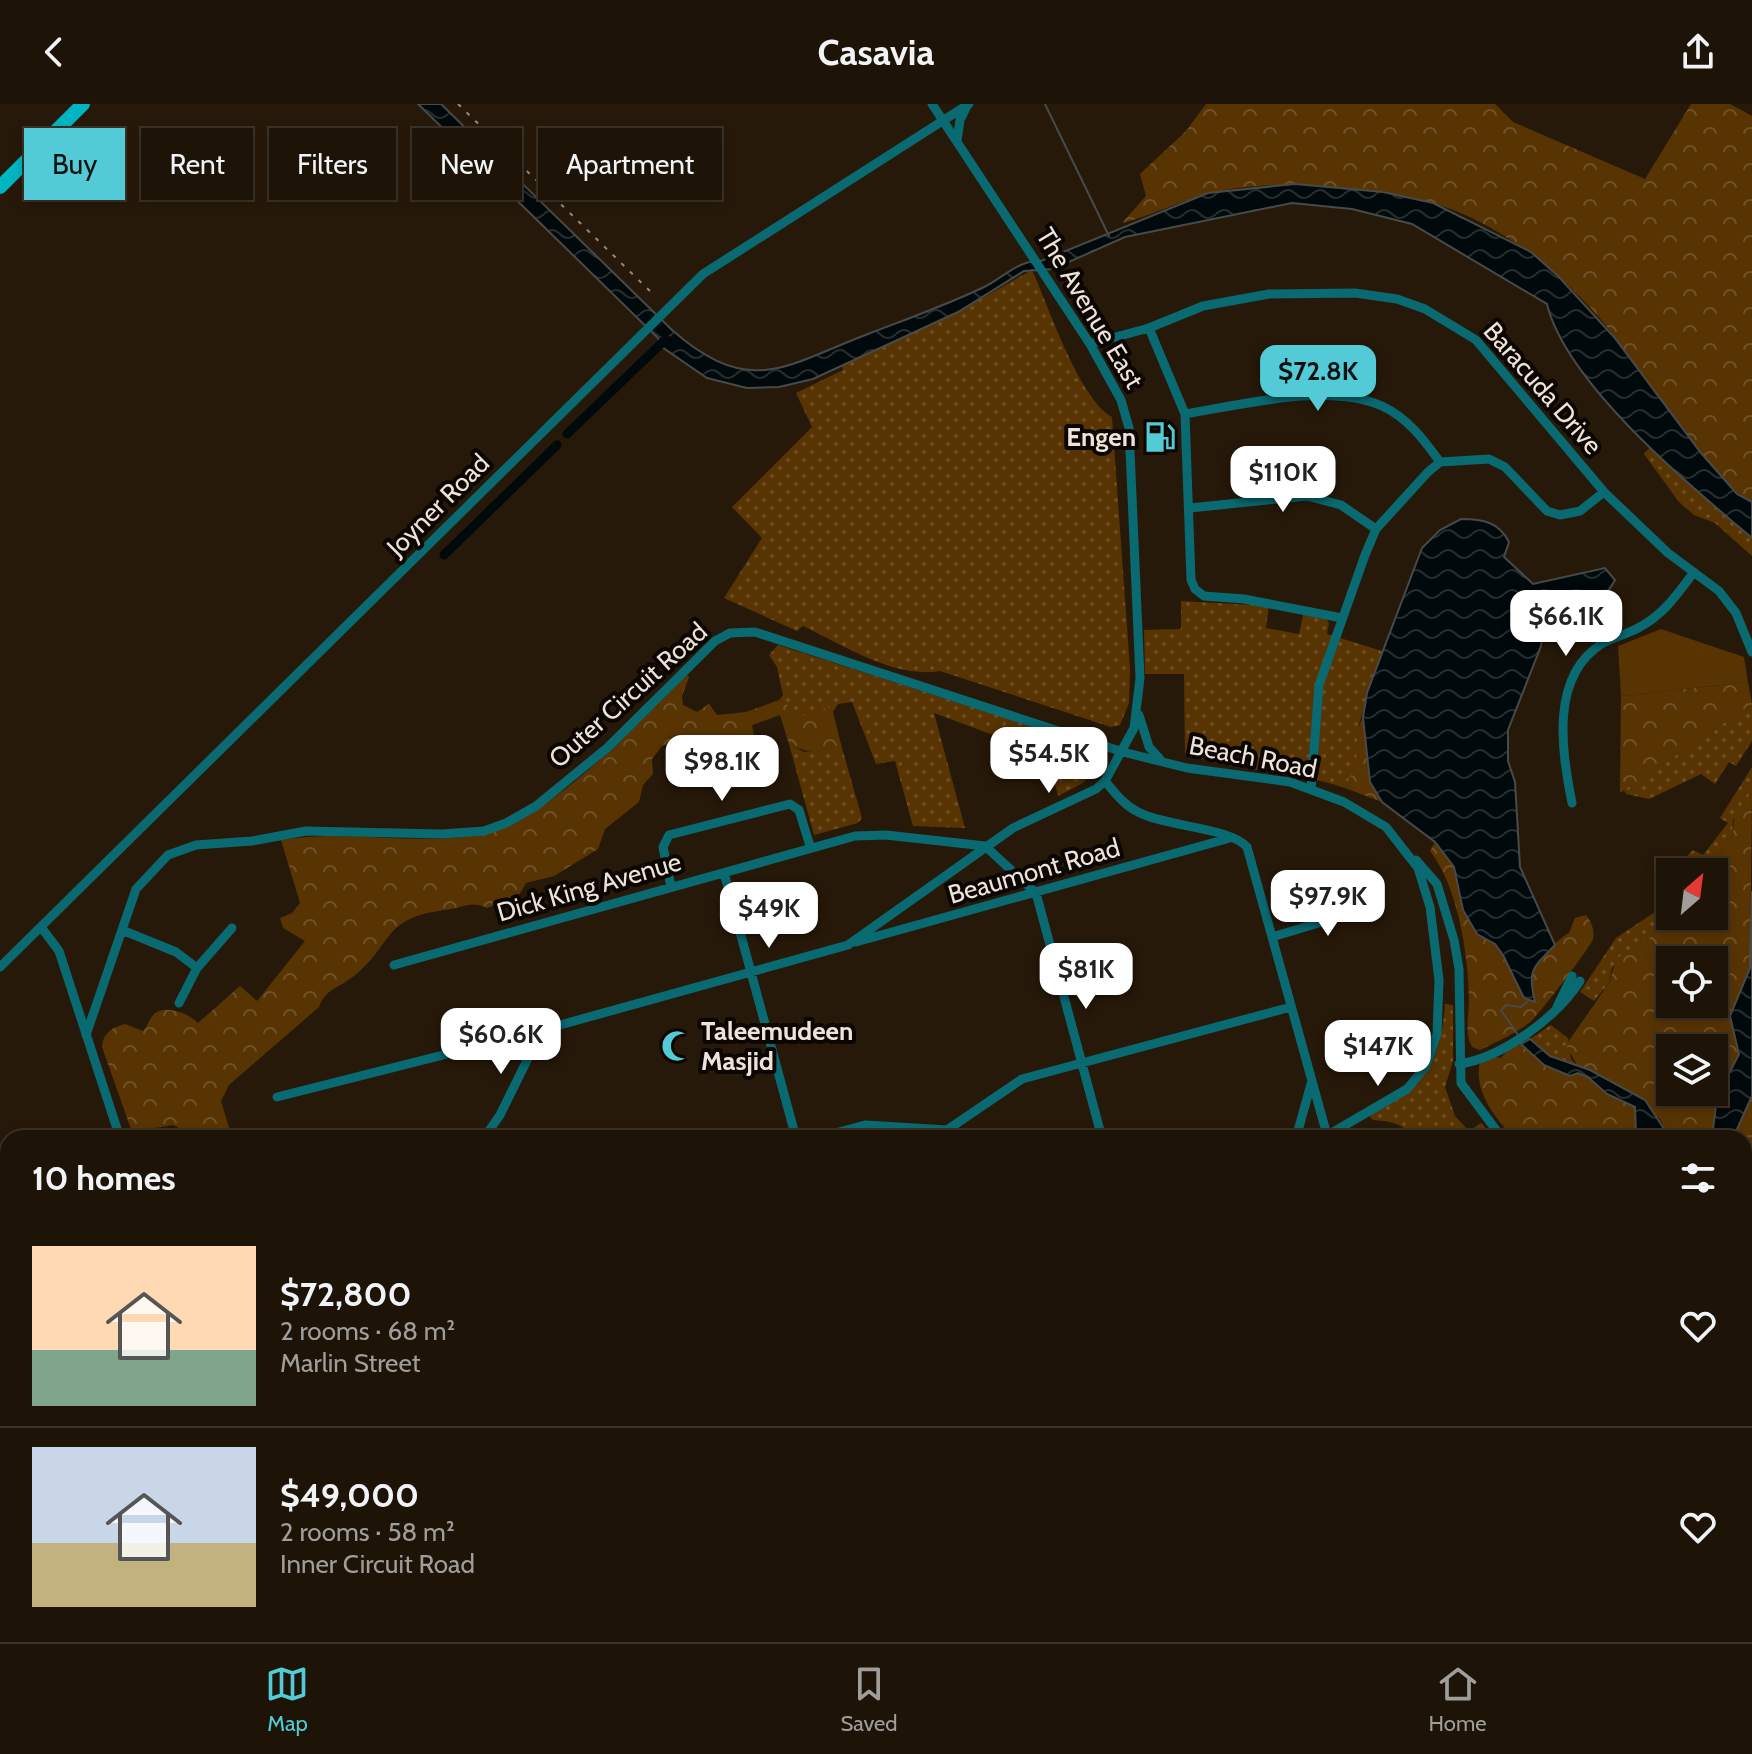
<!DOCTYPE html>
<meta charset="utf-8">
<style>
:root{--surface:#1d1307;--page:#2a2015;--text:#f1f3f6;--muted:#a09e9b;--line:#3b3228;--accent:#52cbd7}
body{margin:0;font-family:Cabin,sans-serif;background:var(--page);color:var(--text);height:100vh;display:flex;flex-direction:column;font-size:30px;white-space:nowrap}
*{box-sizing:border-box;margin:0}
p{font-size:26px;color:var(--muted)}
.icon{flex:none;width:44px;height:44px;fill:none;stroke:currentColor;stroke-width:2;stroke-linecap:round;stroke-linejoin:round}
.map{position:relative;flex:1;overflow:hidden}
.details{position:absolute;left:0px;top:1026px;width:1752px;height:512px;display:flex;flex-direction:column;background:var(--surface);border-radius:24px 24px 0 0;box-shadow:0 4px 12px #0003,0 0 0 2px var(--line)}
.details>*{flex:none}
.top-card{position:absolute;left:24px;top:24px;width:800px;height:72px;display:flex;gap:16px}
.needle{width:52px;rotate:28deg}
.buttons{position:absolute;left:1656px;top:754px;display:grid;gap:16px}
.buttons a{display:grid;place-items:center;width:72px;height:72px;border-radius:0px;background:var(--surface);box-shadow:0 4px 12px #0003,0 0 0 2px var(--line);font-size:40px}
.price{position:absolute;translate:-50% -68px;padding:0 18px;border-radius:16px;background:#fff;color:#222;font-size:26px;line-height:52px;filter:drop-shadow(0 2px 4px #0008)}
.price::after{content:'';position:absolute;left:50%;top:48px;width:24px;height:18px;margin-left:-12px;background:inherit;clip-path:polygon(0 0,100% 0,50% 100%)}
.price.current{background:var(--accent);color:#111}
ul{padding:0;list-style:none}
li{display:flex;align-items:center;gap:24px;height:200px;padding:0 32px}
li+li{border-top:2px solid var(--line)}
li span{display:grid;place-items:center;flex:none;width:224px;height:160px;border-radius:0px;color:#555}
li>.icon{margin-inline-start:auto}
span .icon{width:96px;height:96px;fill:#fffc;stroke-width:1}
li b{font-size:34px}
h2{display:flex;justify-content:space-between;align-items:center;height:96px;padding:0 32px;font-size:34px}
.tag{padding:0 28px;border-radius:0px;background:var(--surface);box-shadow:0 4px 12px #0003,0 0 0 2px var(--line);font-size:28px;line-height:72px}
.tag.current{background:var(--accent);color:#111}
header{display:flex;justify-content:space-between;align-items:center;height:104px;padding:0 32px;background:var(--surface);font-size:36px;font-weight:700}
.tab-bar{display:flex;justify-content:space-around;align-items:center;height:112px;border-top:2px solid var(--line);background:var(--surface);font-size:22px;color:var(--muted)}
.tab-bar a{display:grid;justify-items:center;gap:4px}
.tab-bar .current{color:var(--accent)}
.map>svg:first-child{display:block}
.grass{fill:url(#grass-dots)}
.forest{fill:url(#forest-crowns);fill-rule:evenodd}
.garden{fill:#583403}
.water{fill:url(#water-waves);stroke:#474a49;stroke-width:2}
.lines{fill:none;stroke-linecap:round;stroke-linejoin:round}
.stream{stroke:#474a49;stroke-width:2}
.canal{stroke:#00090b;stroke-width:9}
.street{stroke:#096a72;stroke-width:9}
.primary{stroke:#00b5c2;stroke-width:14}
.rail{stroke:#958a7d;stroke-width:2;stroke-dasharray:4 8;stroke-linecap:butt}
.labels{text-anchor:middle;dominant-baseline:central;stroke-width:8;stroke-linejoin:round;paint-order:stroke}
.street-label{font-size:26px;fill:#ede3d9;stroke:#0b0602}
.poi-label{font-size:26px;font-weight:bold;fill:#ede3d9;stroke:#0b0602;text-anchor:end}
</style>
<header><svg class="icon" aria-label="back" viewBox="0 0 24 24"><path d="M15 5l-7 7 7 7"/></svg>Casavia<svg class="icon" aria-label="share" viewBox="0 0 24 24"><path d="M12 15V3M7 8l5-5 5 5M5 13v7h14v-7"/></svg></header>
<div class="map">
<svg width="1752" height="1538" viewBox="0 0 1752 1538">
<defs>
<pattern id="grass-dots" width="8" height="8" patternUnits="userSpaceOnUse" patternTransform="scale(2)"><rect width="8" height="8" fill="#583403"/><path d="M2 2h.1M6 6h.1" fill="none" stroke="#705127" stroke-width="1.8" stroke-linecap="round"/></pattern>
<pattern id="forest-crowns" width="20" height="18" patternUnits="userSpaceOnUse" patternTransform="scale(2)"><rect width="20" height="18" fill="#583403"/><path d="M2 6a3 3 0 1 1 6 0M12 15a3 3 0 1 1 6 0" fill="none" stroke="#705127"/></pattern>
<pattern id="water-waves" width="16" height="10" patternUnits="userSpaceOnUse" patternTransform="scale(2)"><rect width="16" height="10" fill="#00090b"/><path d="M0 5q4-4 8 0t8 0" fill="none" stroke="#262d2e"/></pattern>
</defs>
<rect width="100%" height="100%" fill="#271909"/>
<!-- grass -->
<path class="grass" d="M 1032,166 C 1048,201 1079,295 1112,313 L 1130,565 L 1129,599 L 1120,621 L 1111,623 L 940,567 C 895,575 843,541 803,522 L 797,527 L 724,494 L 762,434 L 732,403 L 812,323 L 796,289 L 843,266 L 842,262 L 958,208 Z
M 1651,342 L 1752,434 L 1752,452 L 1715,419 L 1694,411 L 1679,398 L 1644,350 Z
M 1181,497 L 1269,502 L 1266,524 L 1299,530 L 1304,508 L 1325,513 L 1329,519 L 1327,530 L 1382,547 L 1358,623 L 1357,660 L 1345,684 C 1293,666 1236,668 1185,650 L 1184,570 L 1145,570 L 1144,526 L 1181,525 Z
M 778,541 L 1084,639 L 1099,648 L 1101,656 L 1083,679 L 1058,692 L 1047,651 L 934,609 L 965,724 L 913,722 L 895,657 L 876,660 L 852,598 L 838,600 L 833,608 L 828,603 L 806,613 L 779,596 L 783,591 L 777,563 L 769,551 Z
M 1752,600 L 1752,637 L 1736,662 L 1729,658 L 1715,680 L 1701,670 L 1649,695 L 1626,690 L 1624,686 Z
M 789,640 L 804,648 L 842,644 L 862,714 L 858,719 L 814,731 Z
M 1752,663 L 1752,688 L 1733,716 L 1732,733 L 1705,768 L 1693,768 L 1684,755 L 1693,746 L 1703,751 L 1728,719 L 1720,714 Z
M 1670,798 L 1671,812 L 1641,843 L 1625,848 L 1612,864 L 1609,879 L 1594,897 L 1580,888 L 1616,834 Z
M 1445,900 L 1453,901 L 1453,957 L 1445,983 L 1455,1012 L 1469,1027 L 1481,1019 L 1496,1034 L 1410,1034 C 1405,1018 1387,1017 1373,1016 L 1369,1012 C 1421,983 1441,962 1445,900 Z
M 1551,921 L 1568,934 L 1571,955 L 1578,963 L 1550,952 L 1530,935 Z
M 875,1530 L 1140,1530 L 1118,1538 L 852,1538 Z"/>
<!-- forest -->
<path class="forest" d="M 1206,0 L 1495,0 L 1513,18 L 1645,75 L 1691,0 L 1730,0 L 1752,12 L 1752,398 C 1706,373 1652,286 1621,241 C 1577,180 1504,119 1430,98 C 1398,89 1367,86 1334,83 C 1294,80 1248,79 1208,90 C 1178,97 1152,112 1122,119 L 1146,92 L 1140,70 L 1186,27 Z
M 685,569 L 689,573 L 682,592 L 683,601 L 697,608 L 709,600 L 717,611 L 746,608 L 779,596 L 806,612 L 828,603 L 833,608 L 842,644 C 822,650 808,650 789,640 L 780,611 L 752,621 L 755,637 L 725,642 L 715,661 L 697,660 L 684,633 L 662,642 L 652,655 L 653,670 L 643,681 L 639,698 L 605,725 L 598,745 L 554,772 L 526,779 L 518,793 L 487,804 C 472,796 462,804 445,806 C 381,814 394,840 354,872 C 339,884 326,884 319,903 L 229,981 L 221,997 L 232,1034 L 186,1034 L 183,1026 L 173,1021 L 132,1028 L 102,943 C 103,929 111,924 125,920 L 143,927 C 148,922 149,915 154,910 C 165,900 190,910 198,919 L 240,882 L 257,897 L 305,837 L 283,824 L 280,814 L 292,809 L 300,799 L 281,736 C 337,726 395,738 451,734 C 544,729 625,631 685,569 Z
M 1748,578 L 1752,600 L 1620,689 L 1621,592 Z
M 1363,613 L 1370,678 L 1382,698 L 1345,684 L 1356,660 L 1358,623 Z
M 1752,688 L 1750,864 L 1730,912 L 1739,950 L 1717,993 L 1712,1034 L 1670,1034 L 1660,1015 L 1626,985 L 1578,963 L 1566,941 L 1609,879 L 1616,856 L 1624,848 L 1641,843 L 1671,812 L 1714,812 L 1714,768 L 1705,768 L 1732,733 L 1735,708 ZM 1670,856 L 1714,856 L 1714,900 L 1670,900 ZM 1670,944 L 1714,944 L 1714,988 L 1670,988 Z
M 1435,738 L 1454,763 L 1463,806 L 1476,830 L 1495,840 L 1503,851 L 1524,894 L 1534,898 C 1532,888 1528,875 1532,865 C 1535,857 1562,832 1569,829 L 1575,814 L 1586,811 C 1591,817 1595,826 1593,835 C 1591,842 1538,913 1529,919 C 1515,930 1496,938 1480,946 L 1472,943 C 1464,929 1469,911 1469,895 C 1468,849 1458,783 1430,747 Z
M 1521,940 L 1531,949 L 1588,973 L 1607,990 L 1635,1003 L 1636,1029 L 1628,1033 L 1605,1028 L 1586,1034 L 1513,1034 C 1495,1012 1473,988 1480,957 L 1490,952 L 1501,954 L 1510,943 Z
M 1752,992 L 1752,1069 L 1744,1070 L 1744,1034 L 1733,1034 Z
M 244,1530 L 296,1530 L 292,1538 L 243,1538 Z"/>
<!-- garden -->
<path class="garden" d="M 1661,525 L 1744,553 L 1748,578 L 1621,592 L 1618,542 Z"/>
<!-- water -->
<path class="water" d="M 418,0 L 441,0 L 672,226 C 751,295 786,261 868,230 C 907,215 944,202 982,184 C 1002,175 1017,156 1041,157 L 1208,89 L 1295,80 L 1383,88 L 1433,99 L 1531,148 L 1558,172 L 1614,233 L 1701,349 L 1737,390 L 1752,398 L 1752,434 C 1690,382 1566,279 1547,200 L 1412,120 L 1352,105 L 1292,99 L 1125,133 L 1053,165 L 1024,167 L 958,208 L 813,275 L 779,283 L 747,284 L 707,274 L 662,243 L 658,234 Z
M 1461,415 C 1483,415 1499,418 1509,438 L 1504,453 L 1533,480 L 1605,464 L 1615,476 L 1607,489 L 1569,497 L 1544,516 L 1541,542 L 1508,626 L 1508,657 L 1515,678 L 1520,763 L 1555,841 C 1533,864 1527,865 1535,898 L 1524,894 L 1503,851 L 1495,840 L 1477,830 L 1463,806 L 1454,763 L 1435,738 L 1382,698 L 1370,678 L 1363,613 L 1367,589 L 1422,444 L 1440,426 Z
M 1752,787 L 1752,992 L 1733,1034 L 1712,1034 L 1717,993 L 1739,950 L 1730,912 L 1750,864 Z
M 1530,935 L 1550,952 L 1590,966 L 1645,996 L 1670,1034 L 1586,1034 C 1603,1026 1621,1037 1636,1029 L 1635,1003 L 1607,990 L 1588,973 L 1578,969 L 1570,972 L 1544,961 L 1521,940 Z
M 1752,1247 L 1752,1538 L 1396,1538 L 1426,1530 L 1744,1530 L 1744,1253 Z"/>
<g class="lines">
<!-- stream -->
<path class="stream" d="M 1045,0 L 1109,132
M 1518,931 L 1501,906 L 1506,901 L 1521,903 L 1529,896
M 250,1538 L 252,1530"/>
<!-- canal -->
<path class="canal" d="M 567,330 L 666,235
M 444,451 L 557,341"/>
<!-- street -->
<path class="street" d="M 957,37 L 960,16 L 967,2
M 1149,224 L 1185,310 L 1191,476 L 1195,485 L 1204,492 L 1244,495 L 1342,514
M 1090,240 L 1149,224 L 1203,202 L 1269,190 L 1355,189 L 1397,195 L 1425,205 L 1476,236 L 1604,388 L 1668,449 L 1719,487 L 1736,509 L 1752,548
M 1185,310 C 1241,301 1330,278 1382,302 C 1408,314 1424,336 1440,358
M 1190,404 L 1307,392 L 1341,401 L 1376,425
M 1139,611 L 1149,643 L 1160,655
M 1105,677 C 1115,689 1124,701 1138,708 C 1166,723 1229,723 1247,743 L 1327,1031
M 1311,685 L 1319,581 L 1365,451 L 1376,425 L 1428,368 L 1440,358 L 1489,355 L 1505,363 L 1547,407 L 1560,411 L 1580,407 L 1604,388
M 1572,699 C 1562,648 1549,572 1603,539 C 1614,533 1627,530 1638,524 C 1663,511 1677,491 1694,468
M 1416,756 L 1437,780 L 1454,836 L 1459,865 L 1461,979 L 1502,1034
M 724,769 L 796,1034
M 671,783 L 663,743 L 669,731 L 790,700 L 799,706 L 810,742
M 41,823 L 59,847 L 120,1034
M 122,826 L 176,848 L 197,864
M 1272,833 L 1375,802
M 856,838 L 1230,734
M 394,861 L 855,732 L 886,731 L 985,742 L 1036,789 L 1102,1034
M 0,863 L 703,170 L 969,0
M 179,899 L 197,864 L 232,824
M 1557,903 L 1572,872
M 86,931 L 136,785 L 168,751 L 196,741 L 252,737 L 306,727 L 442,730 L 484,727 L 506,719 L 536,702 L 607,644 L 715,537 L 730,529 L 755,528 L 1123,648 L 1187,664 L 1290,678 L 1344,698 L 1386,723 L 1418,764 L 1430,803 L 1439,876 L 1437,930 L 1426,962 L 1407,985 L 1323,1034
M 1459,960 C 1502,954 1557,913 1580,877
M 277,993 L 542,926 L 848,841 L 1013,724 L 1096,685 L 1105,677 L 1134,624 L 1140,574 L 1129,324 L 1121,296 L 1090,240 L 932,0
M 484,1034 L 500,1011 L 542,926
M 817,1034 L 865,1021 L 947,1026 L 1022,975 L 1291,903
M 1296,1034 L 1311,980
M 474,1530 L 476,1538
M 704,1530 L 706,1538
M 207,1538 L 207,1530
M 329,1538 L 364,1530
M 431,1538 L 432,1530
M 840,1538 L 862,1530"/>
<!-- primary -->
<path class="primary" d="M 0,83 L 83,0"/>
<!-- rail -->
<path class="rail" d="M 458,0 L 655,192"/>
</g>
<!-- icons -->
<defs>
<symbol id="fuel-bare" viewBox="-9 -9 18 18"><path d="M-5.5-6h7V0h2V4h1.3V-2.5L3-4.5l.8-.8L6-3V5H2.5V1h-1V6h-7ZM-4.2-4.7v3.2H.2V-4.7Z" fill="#52cbd7" stroke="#0b0602" stroke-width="2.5" paint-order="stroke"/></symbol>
<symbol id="mosque-bare" viewBox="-9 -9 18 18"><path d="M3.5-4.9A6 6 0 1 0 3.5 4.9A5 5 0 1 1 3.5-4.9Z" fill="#52cbd7" stroke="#0b0602" stroke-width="2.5" paint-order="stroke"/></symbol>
</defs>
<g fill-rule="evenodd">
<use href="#fuel-bare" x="1138" y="311" width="44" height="44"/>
<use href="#mosque-bare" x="655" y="920" width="44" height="44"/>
</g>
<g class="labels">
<!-- street labels -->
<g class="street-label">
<text transform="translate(1090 204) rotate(59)">The Avenue East</text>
<text transform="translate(1543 284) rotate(49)">Baracuda Drive</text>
<text transform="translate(438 401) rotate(-45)">Joyner Road</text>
<text transform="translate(628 591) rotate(-42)">Outer Circuit Road</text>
<text transform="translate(1253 653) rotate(11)">Beach Road</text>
<text transform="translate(1034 767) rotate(-16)">Beaumont Road</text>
<text transform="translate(589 783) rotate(-16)">Dick King Avenue</text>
</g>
<!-- poi labels -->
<g class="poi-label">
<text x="1136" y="333">Engen</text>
<text x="701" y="927" text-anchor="start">Taleemudeen<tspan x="701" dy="30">Masjid</tspan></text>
</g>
</g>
</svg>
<div class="buttons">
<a><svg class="needle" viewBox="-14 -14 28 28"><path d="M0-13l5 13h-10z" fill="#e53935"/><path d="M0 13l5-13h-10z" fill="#a09e9b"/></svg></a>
<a><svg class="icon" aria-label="locate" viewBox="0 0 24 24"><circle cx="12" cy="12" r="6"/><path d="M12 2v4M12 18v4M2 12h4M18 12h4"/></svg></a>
<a><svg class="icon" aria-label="layers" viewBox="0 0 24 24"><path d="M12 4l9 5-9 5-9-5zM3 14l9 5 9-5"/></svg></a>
</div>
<b class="price current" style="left:1318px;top:309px">$72.8K</b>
<b class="price" style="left:1283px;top:410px">$110K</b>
<b class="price" style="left:1566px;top:554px">$66.1K</b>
<b class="price" style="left:1049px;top:691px">$54.5K</b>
<b class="price" style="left:722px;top:699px">$98.1K</b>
<b class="price" style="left:1328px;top:834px">$97.9K</b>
<b class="price" style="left:769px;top:846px">$49K</b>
<b class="price" style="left:1086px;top:907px">$81K</b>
<b class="price" style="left:501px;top:972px">$60.6K</b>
<b class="price" style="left:1378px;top:984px">$147K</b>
<div class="top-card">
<a class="tag current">Buy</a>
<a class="tag">Rent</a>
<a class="tag">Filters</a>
<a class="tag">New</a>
<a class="tag">Apartment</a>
</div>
<section class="details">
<h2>10 homes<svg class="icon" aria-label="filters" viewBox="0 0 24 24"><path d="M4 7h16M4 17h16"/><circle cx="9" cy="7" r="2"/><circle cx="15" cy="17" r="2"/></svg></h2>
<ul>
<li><span style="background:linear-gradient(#ffd9b3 65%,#7fa58c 0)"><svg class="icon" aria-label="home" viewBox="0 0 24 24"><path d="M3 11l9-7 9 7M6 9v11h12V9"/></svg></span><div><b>$72,800</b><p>2 rooms · 68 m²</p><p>Marlin Street</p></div><svg class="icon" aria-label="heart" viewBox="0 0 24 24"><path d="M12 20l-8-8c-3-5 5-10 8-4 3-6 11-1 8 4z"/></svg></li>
<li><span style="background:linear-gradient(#c9d6e8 60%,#c2b280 0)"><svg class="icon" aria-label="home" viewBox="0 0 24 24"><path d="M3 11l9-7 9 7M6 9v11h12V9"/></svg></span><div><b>$49,000</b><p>2 rooms · 58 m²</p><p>Inner Circuit Road</p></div><svg class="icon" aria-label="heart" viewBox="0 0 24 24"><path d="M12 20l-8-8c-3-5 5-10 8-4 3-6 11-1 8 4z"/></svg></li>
</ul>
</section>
</div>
<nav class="tab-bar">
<a class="current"><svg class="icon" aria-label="map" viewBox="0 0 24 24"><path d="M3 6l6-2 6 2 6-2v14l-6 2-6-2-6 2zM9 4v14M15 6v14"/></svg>Map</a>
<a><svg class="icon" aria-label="saved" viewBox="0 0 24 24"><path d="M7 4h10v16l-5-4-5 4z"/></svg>Saved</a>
<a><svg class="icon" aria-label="home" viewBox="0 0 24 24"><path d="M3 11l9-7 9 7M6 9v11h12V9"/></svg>Home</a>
</nav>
